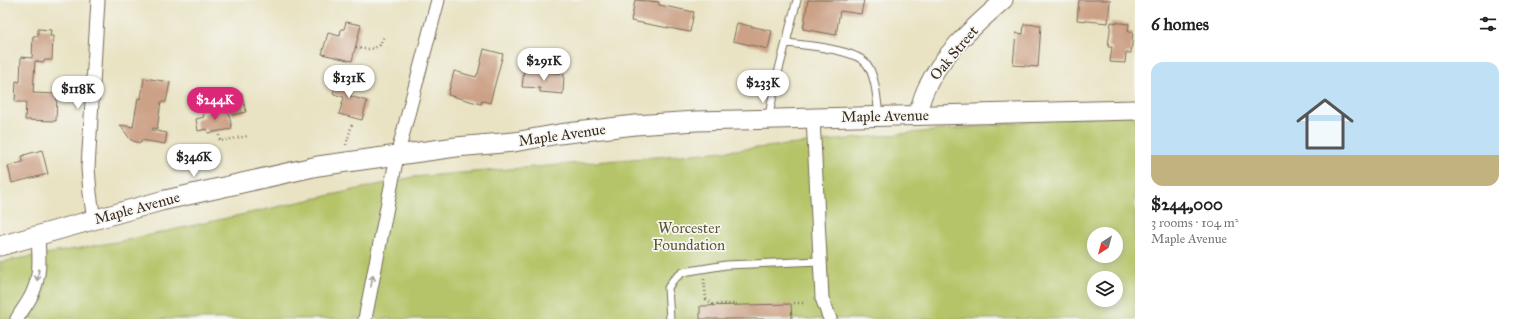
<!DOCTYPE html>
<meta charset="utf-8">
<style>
:root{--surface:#fff;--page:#f2f2f2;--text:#222;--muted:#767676;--accent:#db2777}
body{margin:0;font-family:"IM FELL Great Primer",serif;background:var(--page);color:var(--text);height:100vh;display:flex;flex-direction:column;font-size:15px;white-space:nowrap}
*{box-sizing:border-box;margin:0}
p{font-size:13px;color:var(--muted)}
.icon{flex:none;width:22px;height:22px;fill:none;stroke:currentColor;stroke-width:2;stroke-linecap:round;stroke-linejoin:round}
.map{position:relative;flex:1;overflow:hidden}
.details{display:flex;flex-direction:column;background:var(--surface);width:380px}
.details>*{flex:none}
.needle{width:26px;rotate:216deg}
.buttons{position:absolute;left:1087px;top:227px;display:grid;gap:8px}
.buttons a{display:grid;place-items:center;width:36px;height:36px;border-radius:50%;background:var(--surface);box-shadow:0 2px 10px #0003;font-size:20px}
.price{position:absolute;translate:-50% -34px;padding:0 9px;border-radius:14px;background:#fff;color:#222;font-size:13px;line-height:26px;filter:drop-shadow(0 1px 2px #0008)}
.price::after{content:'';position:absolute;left:50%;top:24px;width:12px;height:9px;margin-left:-6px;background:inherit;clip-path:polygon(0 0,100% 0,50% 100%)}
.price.on{background:var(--accent);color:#fff}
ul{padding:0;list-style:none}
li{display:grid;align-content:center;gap:8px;height:212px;padding:0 16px}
li span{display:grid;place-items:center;height:124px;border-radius:12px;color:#555}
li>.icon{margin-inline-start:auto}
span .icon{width:72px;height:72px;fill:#fffc;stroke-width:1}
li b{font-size:17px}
h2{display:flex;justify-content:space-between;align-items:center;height:48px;padding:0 16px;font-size:17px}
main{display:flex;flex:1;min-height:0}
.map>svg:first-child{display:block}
.green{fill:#b5c467;stroke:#787742;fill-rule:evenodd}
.building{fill:#cca186}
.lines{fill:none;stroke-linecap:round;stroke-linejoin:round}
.service-casing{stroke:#786b58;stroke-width:9}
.minor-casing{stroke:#786b58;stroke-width:15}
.tertiary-casing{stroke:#786b58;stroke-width:19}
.secondary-casing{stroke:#786b58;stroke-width:21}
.path{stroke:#786b58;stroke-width:2.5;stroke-dasharray:1 3;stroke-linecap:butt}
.service{stroke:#fff;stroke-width:7}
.minor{stroke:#fff;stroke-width:13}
.tertiary{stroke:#fff;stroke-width:17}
.secondary{stroke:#fff;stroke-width:19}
.oneway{stroke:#a79f9a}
.labels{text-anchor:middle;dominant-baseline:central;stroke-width:3.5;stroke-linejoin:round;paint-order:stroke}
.street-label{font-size:15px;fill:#3b2a1e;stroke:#f6f6f2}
.park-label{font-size:15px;fill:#605834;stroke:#f6f6f2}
</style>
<main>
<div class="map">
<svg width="1135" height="319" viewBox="0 0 1135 319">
<rect width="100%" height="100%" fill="#f6f6f2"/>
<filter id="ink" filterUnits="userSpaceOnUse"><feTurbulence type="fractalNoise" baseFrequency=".025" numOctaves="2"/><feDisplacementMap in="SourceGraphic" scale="8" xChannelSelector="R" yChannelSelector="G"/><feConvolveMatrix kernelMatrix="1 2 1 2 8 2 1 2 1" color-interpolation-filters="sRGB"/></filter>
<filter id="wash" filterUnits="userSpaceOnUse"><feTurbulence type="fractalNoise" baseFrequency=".012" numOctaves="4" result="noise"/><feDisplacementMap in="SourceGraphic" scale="16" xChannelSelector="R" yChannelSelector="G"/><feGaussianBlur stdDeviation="0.9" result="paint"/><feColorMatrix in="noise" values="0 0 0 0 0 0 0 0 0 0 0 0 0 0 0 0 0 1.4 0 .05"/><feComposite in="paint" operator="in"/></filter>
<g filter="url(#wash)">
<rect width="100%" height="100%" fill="#e9e3c3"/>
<!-- green -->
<path class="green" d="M 1135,113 L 1135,319 L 0,319 L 0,262 L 127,240 L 413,177 L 704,153 L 1045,120 ZM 1094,234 L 1116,234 L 1116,256 L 1094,256 ZM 1094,278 L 1116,278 L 1116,300 L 1094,300 Z"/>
<g id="blocks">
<!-- building -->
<path class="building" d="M 635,0 L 659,2 L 659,5 L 694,12 L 690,32 L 631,21 Z
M 808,0 L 864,0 L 861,14 L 840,11 L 836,35 L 803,29 Z
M 1079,0 L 1110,0 L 1108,23 L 1077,20 Z
M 346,22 L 361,25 L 352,61 L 322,54 L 328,33 L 340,36 L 341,29 L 344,29 Z
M 1111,22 L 1129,24 L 1128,32 L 1133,32 L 1131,53 L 1126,53 L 1125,63 L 1110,62 L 1112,47 L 1108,47 Z
M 737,23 L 772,31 L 768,49 L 733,41 Z
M 1024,24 L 1041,25 L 1038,67 L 1013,65 L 1016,33 L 1023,34 Z
M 38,29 L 51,30 L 50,36 L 53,36 L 52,60 L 45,60 L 44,62 L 35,61 L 33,93 L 57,94 L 56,121 L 25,120 L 26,102 L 15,102 L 16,81 L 20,82 L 21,57 L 32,58 L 33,36 L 38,36 Z
M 484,49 L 503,54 L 490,103 L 482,101 L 481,104 L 448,95 L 454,71 L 476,77 L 477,74 L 478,74 Z
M 524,70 L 564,74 L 563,94 L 540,92 L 540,88 L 522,87 Z
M 338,75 L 354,80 L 350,96 L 367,101 L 362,120 L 339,114 L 344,97 L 333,94 Z
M 144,78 L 170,82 L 166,102 L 161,102 L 157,129 L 153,128 L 152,130 L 167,133 L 165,144 L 141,140 L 141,143 L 133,141 L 130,139 L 120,125 L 133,127 L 138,98 L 141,99 Z
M 242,93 L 246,112 L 232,115 L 229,96 Z
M 228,108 L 232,129 L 208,133 L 207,129 L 198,131 L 196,119 L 204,117 L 203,113 Z
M 42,150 L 48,174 L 12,183 L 8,166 L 23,162 L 22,156 L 24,156 L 24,155 Z
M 791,304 L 792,319 L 700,319 L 700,306 Z"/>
</g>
</g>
<g filter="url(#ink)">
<use href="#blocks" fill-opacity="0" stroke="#786b58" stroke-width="1"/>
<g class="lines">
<defs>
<path id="service" d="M 786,43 C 804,45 854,49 866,63 C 876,75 877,101 879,116
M 768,119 L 778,73 L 797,0
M 670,319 L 668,288 L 673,280 L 683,272 L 726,265 L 820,261"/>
<path id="minor" d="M 813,118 L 822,298 L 830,319
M 94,220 L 90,193 L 88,168 L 98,0
M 17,319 C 22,310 29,302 33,292 C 41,274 39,255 38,237
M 365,319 L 397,156 L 438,0"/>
<path id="tertiary" d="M 917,116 C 920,106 922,96 927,87 C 943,52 976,25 1004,0"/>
<path id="secondary" d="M 0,246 L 161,201 L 318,166 L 456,147 L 514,142 L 559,134 L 635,125 L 696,121 L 1135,110"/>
</defs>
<!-- service casing -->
<use href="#service" class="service-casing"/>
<!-- minor casing -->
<use href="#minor" class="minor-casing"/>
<!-- tertiary casing -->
<use href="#tertiary" class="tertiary-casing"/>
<!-- secondary casing -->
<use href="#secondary" class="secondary-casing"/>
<!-- path -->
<path class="path" d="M 356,47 C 365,50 371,50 380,45 L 384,36
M 219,135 L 220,141 L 248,136
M 346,145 L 352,124
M 704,279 L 706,299 L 713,304 L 737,304
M 794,303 L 806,303"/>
<!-- service -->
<use href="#service" class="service"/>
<!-- minor -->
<use href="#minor" class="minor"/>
<!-- tertiary -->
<use href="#tertiary" class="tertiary"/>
<!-- secondary -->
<use href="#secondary" class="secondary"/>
</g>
<!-- one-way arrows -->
<defs><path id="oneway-shaft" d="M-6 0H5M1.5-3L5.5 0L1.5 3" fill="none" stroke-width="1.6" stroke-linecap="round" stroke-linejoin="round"/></defs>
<g class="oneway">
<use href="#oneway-shaft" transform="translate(38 275) rotate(99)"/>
<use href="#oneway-shaft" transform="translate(372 281) rotate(-79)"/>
</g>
</g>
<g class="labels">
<!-- street labels -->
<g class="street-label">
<text transform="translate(954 53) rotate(-50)">Oak Street</text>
<text transform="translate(885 116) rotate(-1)">Maple Avenue</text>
<text transform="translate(562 135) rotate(-8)">Maple Avenue</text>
<text transform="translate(137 208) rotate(-15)">Maple Avenue</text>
</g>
<!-- park labels -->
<g class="park-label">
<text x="689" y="228">Worcester<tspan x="689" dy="17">Foundation</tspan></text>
</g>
</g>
</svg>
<div class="buttons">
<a><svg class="needle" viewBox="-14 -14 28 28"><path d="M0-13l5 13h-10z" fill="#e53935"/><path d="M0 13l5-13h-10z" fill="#767676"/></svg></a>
<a><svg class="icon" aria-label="layers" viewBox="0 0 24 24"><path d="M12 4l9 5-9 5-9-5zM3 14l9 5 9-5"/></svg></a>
</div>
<b class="price" style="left:544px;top:82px">$291K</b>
<b class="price" style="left:349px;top:99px">$131K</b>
<b class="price" style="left:763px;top:104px">$233K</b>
<b class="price" style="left:78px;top:110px">$118K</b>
<b class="price on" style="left:215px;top:121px">$244K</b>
<b class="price" style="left:194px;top:178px">$346K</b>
</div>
<section class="details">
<h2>6 homes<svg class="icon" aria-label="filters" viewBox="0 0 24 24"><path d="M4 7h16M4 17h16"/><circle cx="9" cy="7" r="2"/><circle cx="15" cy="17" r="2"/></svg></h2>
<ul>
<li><span style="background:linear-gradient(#bfe0f5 75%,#c2b280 0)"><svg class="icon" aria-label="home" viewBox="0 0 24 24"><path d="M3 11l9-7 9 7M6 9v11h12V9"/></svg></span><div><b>$244,000</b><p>3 rooms · 104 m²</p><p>Maple Avenue</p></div></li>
</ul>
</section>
</main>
